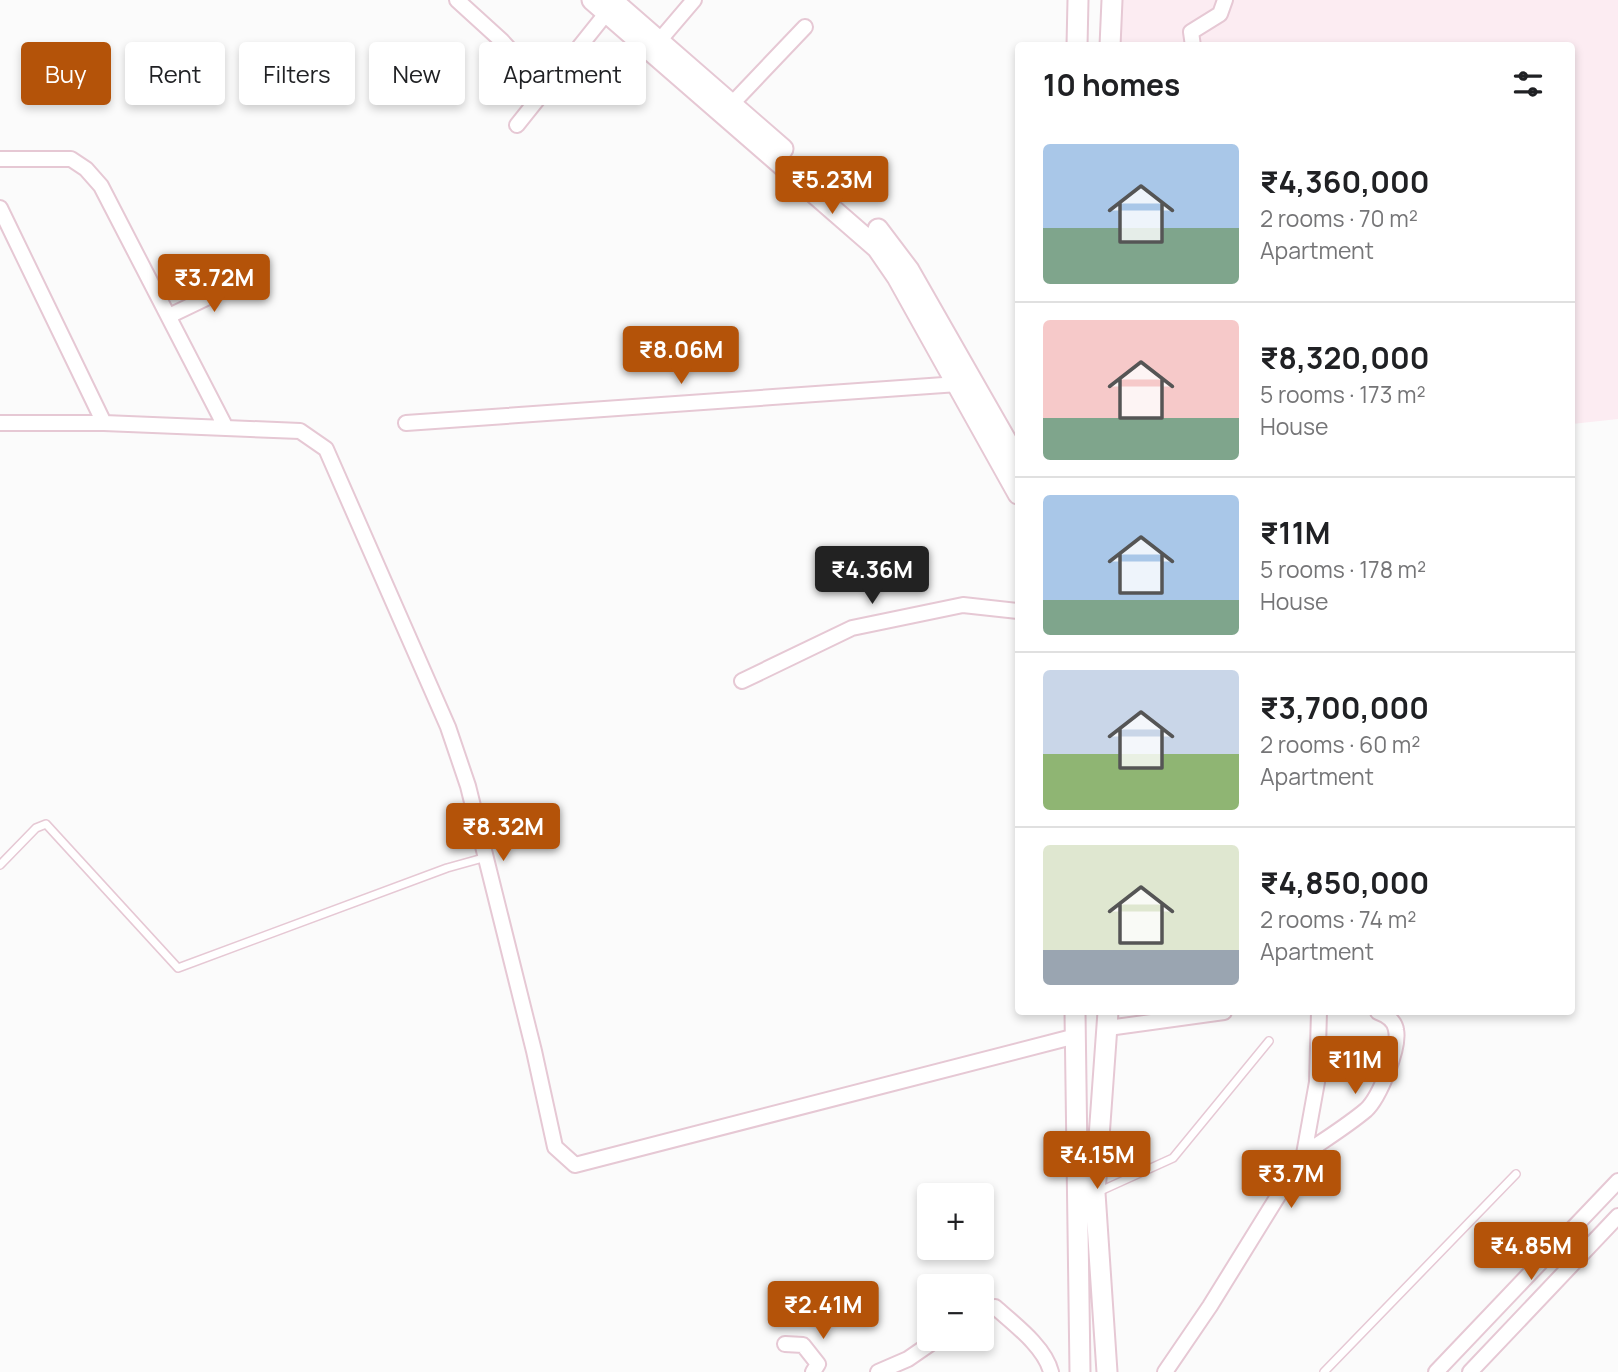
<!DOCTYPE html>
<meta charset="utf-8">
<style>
:root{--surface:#fff;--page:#f6f6f6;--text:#202124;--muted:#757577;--line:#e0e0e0;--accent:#b45309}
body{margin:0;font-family:Manrope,sans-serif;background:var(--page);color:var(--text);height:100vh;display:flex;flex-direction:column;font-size:26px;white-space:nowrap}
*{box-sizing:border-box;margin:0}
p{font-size:23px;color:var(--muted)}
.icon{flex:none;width:38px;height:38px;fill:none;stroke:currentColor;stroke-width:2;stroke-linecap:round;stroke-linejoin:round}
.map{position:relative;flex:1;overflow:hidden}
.panel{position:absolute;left:1015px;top:42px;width:560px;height:973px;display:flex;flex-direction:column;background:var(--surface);border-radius:7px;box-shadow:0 4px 10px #0003}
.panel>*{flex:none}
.banner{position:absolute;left:21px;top:42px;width:665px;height:63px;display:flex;gap:14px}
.buttons{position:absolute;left:917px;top:1183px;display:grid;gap:14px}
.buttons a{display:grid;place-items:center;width:77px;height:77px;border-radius:7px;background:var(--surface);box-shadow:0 4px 10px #0003;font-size:35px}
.price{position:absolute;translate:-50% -60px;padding:0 16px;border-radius:7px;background:var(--accent);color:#fff;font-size:23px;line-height:46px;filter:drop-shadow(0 2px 4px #0008)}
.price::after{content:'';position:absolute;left:50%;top:42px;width:21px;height:16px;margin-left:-10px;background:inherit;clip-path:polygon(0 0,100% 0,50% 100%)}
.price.active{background:#222;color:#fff}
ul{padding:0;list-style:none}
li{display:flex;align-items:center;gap:21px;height:175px;padding:0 28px}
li+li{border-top:2px solid var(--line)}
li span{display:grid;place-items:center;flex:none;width:196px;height:140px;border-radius:7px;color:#555}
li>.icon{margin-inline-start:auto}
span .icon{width:84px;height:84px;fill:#fffc;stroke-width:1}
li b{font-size:30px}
h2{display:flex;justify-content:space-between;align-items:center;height:84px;padding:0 28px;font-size:30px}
.tag{padding:0 24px;border-radius:7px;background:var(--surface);box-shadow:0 4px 10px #0003;font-size:24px;line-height:63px}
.tag.active{background:var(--accent);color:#fff}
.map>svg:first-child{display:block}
.built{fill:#fcecf2}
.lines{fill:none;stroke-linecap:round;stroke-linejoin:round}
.lane-casing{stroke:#e6c8d4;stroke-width:10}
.street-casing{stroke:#e6c8d4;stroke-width:18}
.secondary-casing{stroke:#e6c8d4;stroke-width:23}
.lane{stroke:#fff;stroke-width:7}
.street{stroke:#fff;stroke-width:14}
.secondary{stroke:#fff;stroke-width:19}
</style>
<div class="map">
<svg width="1618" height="1372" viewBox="0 0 1618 1372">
<rect width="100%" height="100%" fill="#fbfbfb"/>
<!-- built -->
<path class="built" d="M 1110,0 L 1618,0 L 1618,419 L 1572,424 L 1572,46 L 1109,46 Z"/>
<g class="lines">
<defs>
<path id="lane" d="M 0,865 L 36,828 L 46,824 L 178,968 L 447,868 L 483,858
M 1098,1192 L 1173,1158 L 1269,1041
M 1324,1372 L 1516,1174"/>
<path id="street" d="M 457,0 L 502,41 L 546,89
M 659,41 L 694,0
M 1193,46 L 1191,32 L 1220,14 L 1225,0
M 726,110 L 805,27
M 517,125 L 612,6
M 0,159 L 71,159 L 86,169 L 101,186 L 226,428
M 0,208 L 104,423
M 169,316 L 244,280
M 0,423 L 104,423 L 300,431 L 326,449 L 448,727 L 468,786 L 534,1051 L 555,1147 L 575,1165 L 1076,1036
M 406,423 L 958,384
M 742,681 L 852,628 L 963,605 L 1018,611
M 1108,1028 L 1224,1012
M 1304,1154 C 1324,1140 1347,1126 1366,1110 C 1379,1098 1400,1048 1396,1030 C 1395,1021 1386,1015 1378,1012
M 982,1310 L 995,1307 C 1014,1324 1045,1347 1051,1372
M 785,1344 L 803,1345 L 818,1364 L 813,1372
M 878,1372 L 908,1359 L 937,1339
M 1165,1372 L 1210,1306 L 1304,1154 L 1317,1082 L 1319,1012
M 1436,1372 L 1618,1181
M 1470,1372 L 1618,1216"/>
<path id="secondary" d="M 592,0 L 877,248 L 897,277 L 1018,494
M 612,0 L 783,149
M 1077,46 L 1078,0
M 1110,46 L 1112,0
M 878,229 L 909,270 L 1018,461
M 1075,1012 L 1080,1372
M 1107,1372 L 1095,1193 L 1108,1012"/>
</defs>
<!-- lane casing -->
<use href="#lane" class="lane-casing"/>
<!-- street casing -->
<use href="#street" class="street-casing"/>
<!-- secondary casing -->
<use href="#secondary" class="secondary-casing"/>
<!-- lane -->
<use href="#lane" class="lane"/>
<!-- street -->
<use href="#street" class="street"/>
<!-- secondary -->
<use href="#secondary" class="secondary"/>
</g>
</svg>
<div class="buttons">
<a>+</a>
<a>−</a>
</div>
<b class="price" style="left:832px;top:216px">₹5.23M</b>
<b class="price" style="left:214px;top:314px">₹3.72M</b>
<b class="price" style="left:681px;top:386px">₹8.06M</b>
<b class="price active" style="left:872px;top:606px">₹4.36M</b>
<b class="price" style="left:503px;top:863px">₹8.32M</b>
<b class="price" style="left:1355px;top:1096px">₹11M</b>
<b class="price" style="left:1097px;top:1191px">₹4.15M</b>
<b class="price" style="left:1291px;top:1210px">₹3.7M</b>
<b class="price" style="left:1531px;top:1282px">₹4.85M</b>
<b class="price" style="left:823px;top:1341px">₹2.41M</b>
<div class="banner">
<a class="tag active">Buy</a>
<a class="tag">Rent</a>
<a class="tag">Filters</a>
<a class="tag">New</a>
<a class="tag">Apartment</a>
</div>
<section class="panel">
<h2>10 homes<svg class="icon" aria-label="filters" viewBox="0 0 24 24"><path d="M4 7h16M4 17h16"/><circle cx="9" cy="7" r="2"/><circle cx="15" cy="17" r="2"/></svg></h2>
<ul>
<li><span style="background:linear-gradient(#a9c7e8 60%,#7fa58c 0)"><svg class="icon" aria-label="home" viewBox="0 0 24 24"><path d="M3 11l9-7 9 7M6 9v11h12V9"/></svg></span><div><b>₹4,360,000</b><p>2 rooms · 70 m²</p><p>Apartment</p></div></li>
<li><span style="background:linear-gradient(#f6c9c9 70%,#7fa58c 0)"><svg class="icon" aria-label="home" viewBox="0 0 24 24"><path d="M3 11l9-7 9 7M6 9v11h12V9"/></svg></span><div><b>₹8,320,000</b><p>5 rooms · 173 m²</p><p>House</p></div></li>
<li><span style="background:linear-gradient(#a9c7e8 75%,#7fa58c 0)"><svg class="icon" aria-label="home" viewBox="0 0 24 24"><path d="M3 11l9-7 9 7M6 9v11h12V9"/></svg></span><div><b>₹11M</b><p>5 rooms · 178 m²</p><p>House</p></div></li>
<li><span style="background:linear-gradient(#c9d6e8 60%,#8fb573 0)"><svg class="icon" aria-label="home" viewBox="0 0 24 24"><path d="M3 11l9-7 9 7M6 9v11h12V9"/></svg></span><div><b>₹3,700,000</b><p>2 rooms · 60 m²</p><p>Apartment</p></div></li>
<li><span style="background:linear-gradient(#dfe7d0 75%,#9aa5b1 0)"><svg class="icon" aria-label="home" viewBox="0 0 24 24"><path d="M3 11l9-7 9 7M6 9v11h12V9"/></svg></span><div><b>₹4,850,000</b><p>2 rooms · 74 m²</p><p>Apartment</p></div></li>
</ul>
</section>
</div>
